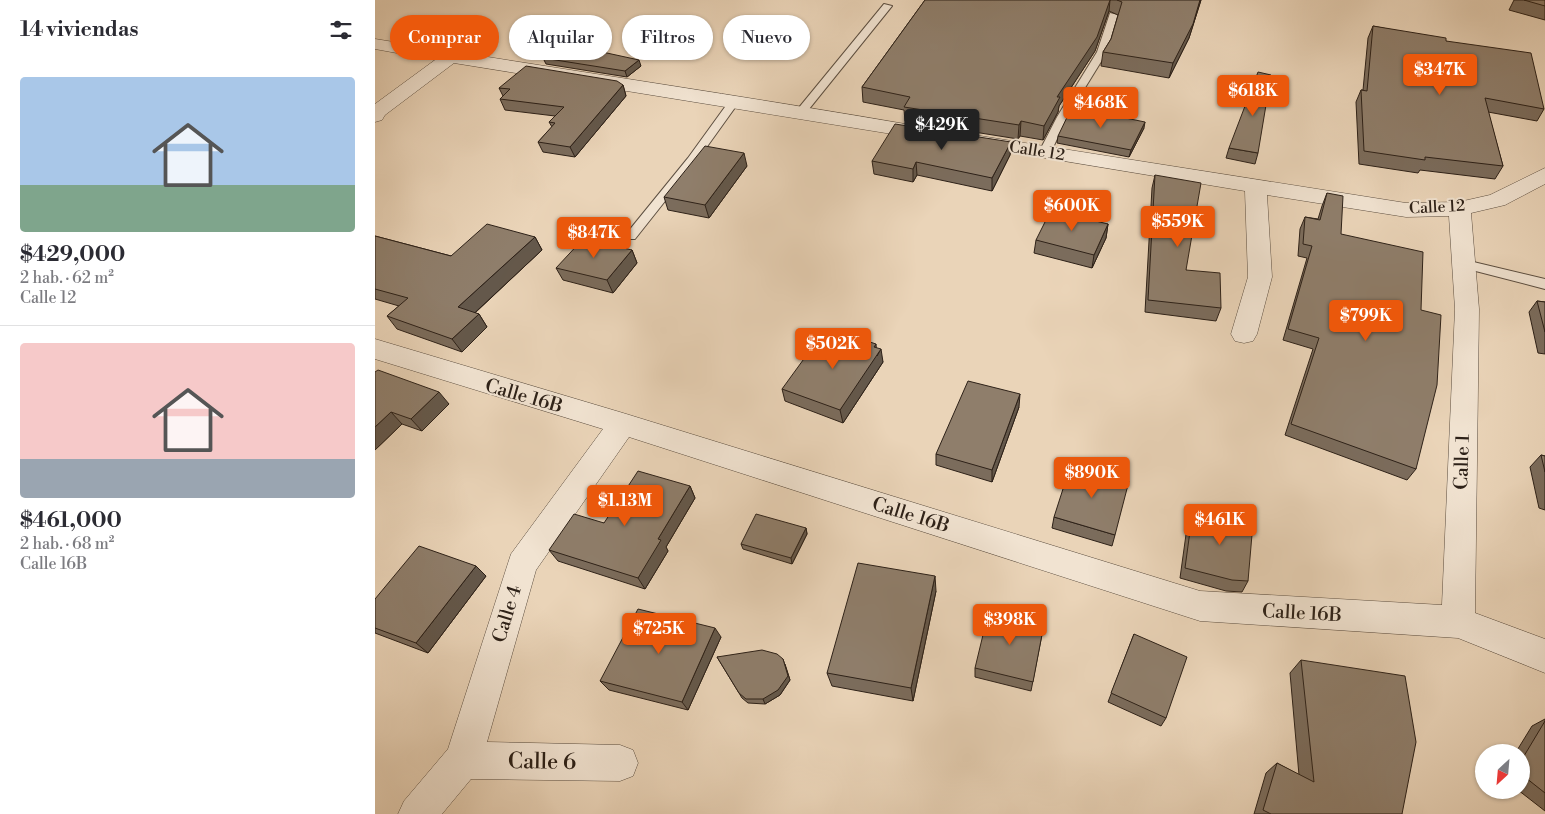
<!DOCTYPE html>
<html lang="es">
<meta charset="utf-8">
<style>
:root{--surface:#fff;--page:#f2f2f3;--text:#2b2b33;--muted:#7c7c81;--line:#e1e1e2;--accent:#ea580c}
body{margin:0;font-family:"Libre Bodoni",serif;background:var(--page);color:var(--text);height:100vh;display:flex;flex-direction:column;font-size:19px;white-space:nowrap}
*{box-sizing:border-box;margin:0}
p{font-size:16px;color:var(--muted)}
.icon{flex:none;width:28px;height:28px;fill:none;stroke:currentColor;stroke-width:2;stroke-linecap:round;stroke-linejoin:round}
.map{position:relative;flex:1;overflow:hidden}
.side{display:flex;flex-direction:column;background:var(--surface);width:375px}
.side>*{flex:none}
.hud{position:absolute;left:15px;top:15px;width:475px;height:45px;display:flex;gap:10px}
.needle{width:32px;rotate:206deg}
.buttons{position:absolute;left:1100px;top:744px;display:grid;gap:10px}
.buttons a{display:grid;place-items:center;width:55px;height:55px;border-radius:50%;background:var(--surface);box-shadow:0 1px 4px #0004;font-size:25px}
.price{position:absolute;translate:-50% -42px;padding:0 11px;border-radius:5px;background:var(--accent);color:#fff;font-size:16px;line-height:32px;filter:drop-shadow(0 1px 2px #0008)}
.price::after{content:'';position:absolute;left:50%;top:30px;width:15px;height:11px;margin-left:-8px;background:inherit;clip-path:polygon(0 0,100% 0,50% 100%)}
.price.selected{background:#222;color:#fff}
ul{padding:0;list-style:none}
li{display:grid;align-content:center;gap:10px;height:265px;padding:0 20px}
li+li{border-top:1px solid var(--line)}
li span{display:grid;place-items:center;height:155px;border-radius:5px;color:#555}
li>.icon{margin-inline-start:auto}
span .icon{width:90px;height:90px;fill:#fffc;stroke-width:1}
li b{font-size:21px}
h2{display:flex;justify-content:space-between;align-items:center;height:60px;padding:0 20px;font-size:21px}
.pill{padding:0 18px;border-radius:22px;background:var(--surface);box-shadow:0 1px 4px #0004;font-size:18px;line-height:45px}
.pill.selected{background:var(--accent);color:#fff}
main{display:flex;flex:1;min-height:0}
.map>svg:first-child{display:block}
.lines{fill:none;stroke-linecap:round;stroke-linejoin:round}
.service-casing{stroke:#5c4e40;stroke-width:2}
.minor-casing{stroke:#5c4e40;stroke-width:1}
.service{fill:#f1e3d1;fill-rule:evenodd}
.minor{fill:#f1e3d1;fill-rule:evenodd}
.wall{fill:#7b6c5c;stroke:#2d2118}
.shaded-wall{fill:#64584b;stroke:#2d2118}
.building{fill:#8f7e6b;stroke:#2d2118}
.labels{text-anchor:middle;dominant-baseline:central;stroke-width:4;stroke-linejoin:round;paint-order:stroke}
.far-street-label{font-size:16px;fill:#2d2118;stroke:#f1e3d1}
.street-label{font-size:19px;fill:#2d2118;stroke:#f1e3d1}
.near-street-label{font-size:22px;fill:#2d2118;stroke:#f1e3d1}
</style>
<main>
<section class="side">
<h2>14 viviendas<svg class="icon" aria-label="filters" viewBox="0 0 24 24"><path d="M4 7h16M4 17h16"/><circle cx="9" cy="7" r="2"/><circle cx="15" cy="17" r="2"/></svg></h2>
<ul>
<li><span style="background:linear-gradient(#a9c7e8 70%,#7fa58c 0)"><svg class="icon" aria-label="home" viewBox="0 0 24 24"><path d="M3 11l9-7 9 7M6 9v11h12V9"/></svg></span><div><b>$429,000</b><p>2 hab. · 62 m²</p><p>Calle 12</p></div></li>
<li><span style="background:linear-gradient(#f6c9c9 75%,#9aa5b1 0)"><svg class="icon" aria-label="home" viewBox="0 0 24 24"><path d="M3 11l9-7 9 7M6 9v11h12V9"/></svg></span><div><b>$461,000</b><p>2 hab. · 68 m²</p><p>Calle 16B</p></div></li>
</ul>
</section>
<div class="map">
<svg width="1170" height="814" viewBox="0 0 1170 814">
<rect width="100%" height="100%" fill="#ead4b8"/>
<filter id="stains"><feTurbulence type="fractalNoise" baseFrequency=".004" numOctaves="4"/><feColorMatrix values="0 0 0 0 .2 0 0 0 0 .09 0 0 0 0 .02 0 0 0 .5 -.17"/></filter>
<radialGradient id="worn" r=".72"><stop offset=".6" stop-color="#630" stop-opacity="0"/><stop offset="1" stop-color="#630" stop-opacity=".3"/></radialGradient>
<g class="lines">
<defs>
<path id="service" d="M 509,4 L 517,6 L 430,114 L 422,114 L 422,110 Z
M 735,13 L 743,15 L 732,52 L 692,117 L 676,152 L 674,154 L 666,154 L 664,152 L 682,117 L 722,52 Z
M 359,99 L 364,102 L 321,162 L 260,239 L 252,239 L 250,236 L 252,233 L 313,158 L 355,100 Z
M 1090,260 L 1170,279 L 1170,289 L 1085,267 L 1084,264 Z"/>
<path id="minor" d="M 0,39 C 184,69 370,96 554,128 L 561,130 L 564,134 L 561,138 L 554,140 L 79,63 L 10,115 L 7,120 L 0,122 L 0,104 L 60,60 L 0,49 Z
M 599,135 L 1031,203 L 1084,202 L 1115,195 L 1170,168 L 1170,184 L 1130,205 L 1096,213 L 1104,309 L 1100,613 L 1170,639 L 1170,673 L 1083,638 L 825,621 L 254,437 L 161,570 L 112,742 L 245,745 L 258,750 L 263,763 L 258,776 L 245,781 L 96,779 L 67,814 L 23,814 L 29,801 L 73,749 L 136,554 L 228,429 L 0,359 L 0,339 L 248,413 L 825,591 L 1067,605 L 1080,309 L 1074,216 L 1031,217 L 892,195 L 897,277 L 882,334 L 878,341 L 869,343 L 860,341 L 856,334 L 873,277 L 870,191 L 592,145 L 589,141 L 592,137 Z"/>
</defs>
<!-- service casing -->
<use href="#service" class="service-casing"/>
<!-- minor casing -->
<use href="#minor" class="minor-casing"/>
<!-- service -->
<use href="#service" class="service"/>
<!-- minor -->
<use href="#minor" class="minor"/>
</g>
<!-- wall -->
<path class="wall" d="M 550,0 L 826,0 L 814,38 L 794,78 L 726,66 L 728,52 L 736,39 L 743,15 L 734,11 L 720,51 L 684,106 L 683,112 L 668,140 L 645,136 L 643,139 L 530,121 L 529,110 L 488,102 L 487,87 Z
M 1139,0 L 1170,0 L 1170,20 L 1134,10 Z
M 998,26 L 1071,41 L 1169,109 L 1162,121 L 1113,112 L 1128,166 L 1120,179 L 1045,170 L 1043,173 L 984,164 L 981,102 L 986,90 L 988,90 L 993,38 Z
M 168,58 L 266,66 L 252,77 L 171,64 Z
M 248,85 L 251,96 L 200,157 L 168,152 L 163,142 L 177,127 L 174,122 L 180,116 L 130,110 L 125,99 L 128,96 L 124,88 Z
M 769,128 L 754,157 L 682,143 L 683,136 Z
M 636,142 L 635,155 L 617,191 L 542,175 L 538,182 L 499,174 L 497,161 Z
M 854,148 L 883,153 L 880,164 L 851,158 Z
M 372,166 L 334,218 L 293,210 L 289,197 Z
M 780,175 L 811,270 L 846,308 L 841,321 L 770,312 L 777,188 Z
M 952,193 L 1041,469 L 1032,480 L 910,435 L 938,349 L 908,340 L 932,258 L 923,256 L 925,229 L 930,217 L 943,219 L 947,206 Z
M 733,224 L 731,238 L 717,268 L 659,253 L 661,240 Z
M 0,236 L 76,256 L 160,237 L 167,250 L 100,313 L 104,314 L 112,327 L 87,352 L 22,329 L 12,316 L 24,306 L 0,299 Z
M 257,250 L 262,263 L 238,293 L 188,280 L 181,268 Z
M 1162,301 L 1170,302 L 1170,354 L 1163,353 L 1154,312 Z
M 460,339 L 501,348 L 508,362 L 468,423 L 410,401 L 407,389 Z
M 0,372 L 74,404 L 47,431 L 27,424 L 0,450 Z
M 644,407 L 617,482 L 561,465 L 561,454 Z
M 1166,455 L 1170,456 L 1170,510 L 1164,508 L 1155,467 Z
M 315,486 L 320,498 L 291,547 L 293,551 L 270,589 L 183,561 L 174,550 L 229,523 Z
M 818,509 L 873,581 L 867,592 L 851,591 L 805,578 L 813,520 Z
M 679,517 L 740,535 L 737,546 L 677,528 Z
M 431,528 L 432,534 L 417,564 L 368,549 L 366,544 Z
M 101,566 L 111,576 L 53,653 L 0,633 L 0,599 Z
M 561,591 L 538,701 L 457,686 L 452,673 Z
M 669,624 L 656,691 L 600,677 L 600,668 Z
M 759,634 L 791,718 L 786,726 L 733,702 Z
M 346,637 L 313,710 L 234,690 L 225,681 Z
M 342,657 L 410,664 L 415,680 L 405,695 L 390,704 L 373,703 L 367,698 Z
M 926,660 L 1027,814 L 879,814 L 891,773 L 902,763 L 924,775 L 915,673 Z
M 1170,719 L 1170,811 L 1143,790 L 1146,790 L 1146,752 L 1141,752 L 1157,726 Z"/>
<!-- shaded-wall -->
<path class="shaded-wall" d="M 735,0 L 734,11 L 720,51 L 684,106 L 683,112 L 668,140 L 669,126 L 682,97 Z
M 825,0 L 826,0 L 814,38 L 794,78 L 798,63 Z
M 264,60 L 266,66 L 252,77 L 250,71 Z
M 248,85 L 251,96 L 200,157 L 195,147 Z
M 646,121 L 645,136 L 643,139 L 644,125 Z
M 770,122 L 769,128 L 754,157 L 756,150 Z
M 636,142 L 635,155 L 617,191 L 617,178 Z
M 369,153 L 372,166 L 334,218 L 330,205 Z
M 541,162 L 542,175 L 538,182 L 538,169 Z
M 733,224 L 731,238 L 717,268 L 719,255 Z
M 160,237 L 167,250 L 92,320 L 83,307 Z
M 257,250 L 262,263 L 238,293 L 232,280 Z
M 104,314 L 112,327 L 87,352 L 77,339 Z
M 501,344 L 502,356 L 506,349 L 508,362 L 468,423 L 465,410 Z
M 64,392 L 74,404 L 47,431 L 36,419 Z
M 645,394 L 644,407 L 617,482 L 617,470 Z
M 16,412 L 27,424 L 0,450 L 0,427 Z
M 315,486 L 320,498 L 291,547 L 293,551 L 270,589 L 263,578 L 283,539 Z
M 431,528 L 432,534 L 417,564 L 416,558 Z
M 101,566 L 111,576 L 53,653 L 41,643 Z
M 560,576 L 561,591 L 538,701 L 536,688 Z
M 340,628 L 346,637 L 313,710 L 307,702 Z
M 408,659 L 415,680 L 405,695 L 390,704 L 388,699 Z"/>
<!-- building -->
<path class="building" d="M 550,0 L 735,0 L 722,37 L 682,97 L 685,97 L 669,126 L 646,121 L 644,125 L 529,107 L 535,97 L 487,87 Z
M 742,0 L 825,0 L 818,24 L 798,63 L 728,52 L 736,39 L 747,2 Z
M 1149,0 L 1170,0 L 1170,6 Z
M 998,26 L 1071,38 L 1071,41 L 1156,53 L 1169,109 L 1110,98 L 1128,166 L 1050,157 L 1050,160 L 989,151 L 986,90 L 992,91 Z
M 186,43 L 264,60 L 250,71 L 168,58 Z
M 151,66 L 242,81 L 248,85 L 195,147 L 163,142 L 180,123 L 174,122 L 189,107 L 125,99 L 135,89 L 124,88 Z
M 883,72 L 896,75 L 883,153 L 854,148 Z
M 697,107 L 770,122 L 756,150 L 683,136 Z
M 520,124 L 636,142 L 617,178 L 541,162 L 538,169 L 497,161 Z
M 330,146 L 369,153 L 330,205 L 289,197 Z
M 780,175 L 826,183 L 811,270 L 845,273 L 846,308 L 773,300 Z
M 952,193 L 968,196 L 966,234 L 1048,252 L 1046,310 L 1066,315 L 1062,385 L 1041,469 L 916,424 L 944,338 L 913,329 L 937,246 L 928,244 L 930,217 L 945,220 Z
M 676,210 L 733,224 L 719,255 L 661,240 Z
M 112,224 L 160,237 L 83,307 L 104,314 L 77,339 L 12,316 L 33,298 L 0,289 L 0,236 L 76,256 Z
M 208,239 L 257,250 L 232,280 L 181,268 Z
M 1162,301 L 1170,302 L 1170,332 Z
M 465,332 L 501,344 L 499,347 L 506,349 L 465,410 L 407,389 L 447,334 L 460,339 Z
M 3,370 L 64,392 L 36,419 L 16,412 L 0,427 L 0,372 Z
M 593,381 L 645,394 L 617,470 L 561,454 Z
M 1166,455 L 1170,456 L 1170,472 Z
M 696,464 L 754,481 L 740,535 L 679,517 Z
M 263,471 L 315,486 L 283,539 L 286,540 L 263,578 L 174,550 L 199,514 L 229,523 Z
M 818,509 L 878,523 L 873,581 L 857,580 L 810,568 Z
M 381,514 L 431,528 L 416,558 L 366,544 Z
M 44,546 L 101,566 L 41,643 L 0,628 L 0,599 Z
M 483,563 L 560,576 L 536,688 L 452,673 Z
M 263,609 L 340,628 L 307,702 L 225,681 Z
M 614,610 L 669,624 L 658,682 L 600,668 Z
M 759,634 L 812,657 L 791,718 L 736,693 Z
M 387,650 L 402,654 L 408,659 L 413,676 L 403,690 L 388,699 L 371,699 L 364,693 L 342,657 Z
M 926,660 L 1030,676 L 1041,742 L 1027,814 L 896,814 L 888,810 L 902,763 L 939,782 Z
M 1170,721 L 1170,793 L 1146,774 L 1146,761 Z"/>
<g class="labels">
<!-- far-street labels -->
<g class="far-street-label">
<text transform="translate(662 151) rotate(9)">Calle 12</text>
<text transform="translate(1062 207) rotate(-3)">Calle 12</text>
</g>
<!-- street labels -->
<g class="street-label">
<text transform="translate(149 396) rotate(16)">Calle 16B</text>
<text transform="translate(1087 462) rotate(-88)">Calle 1</text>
<text transform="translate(536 515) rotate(17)">Calle 16B</text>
<text transform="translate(927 613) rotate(3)">Calle 16B</text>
<text transform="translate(132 614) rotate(-73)">Calle 4</text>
</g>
<!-- near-street labels -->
<g class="near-street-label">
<text transform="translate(167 762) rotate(1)">Calle 6</text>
</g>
</g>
<rect width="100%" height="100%" filter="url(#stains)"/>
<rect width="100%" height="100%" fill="url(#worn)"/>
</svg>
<div class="buttons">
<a><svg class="needle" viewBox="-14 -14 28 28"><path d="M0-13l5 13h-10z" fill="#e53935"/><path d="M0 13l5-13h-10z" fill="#7c7c81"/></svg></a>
</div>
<b class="price" style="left:1065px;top:96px">$347K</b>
<b class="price" style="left:878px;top:117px">$618K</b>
<b class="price" style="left:726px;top:129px">$468K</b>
<b class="price selected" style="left:567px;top:151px">$429K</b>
<b class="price" style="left:697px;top:232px">$600K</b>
<b class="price" style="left:803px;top:248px">$559K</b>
<b class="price" style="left:219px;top:259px">$847K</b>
<b class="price" style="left:991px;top:342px">$799K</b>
<b class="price" style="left:458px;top:370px">$502K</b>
<b class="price" style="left:717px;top:499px">$890K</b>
<b class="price" style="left:250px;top:527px">$1.13M</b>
<b class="price" style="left:845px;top:546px">$461K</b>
<b class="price" style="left:635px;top:646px">$398K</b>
<b class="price" style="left:284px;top:655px">$725K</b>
<div class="hud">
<a class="pill selected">Comprar</a>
<a class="pill">Alquilar</a>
<a class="pill">Filtros</a>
<a class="pill">Nuevo</a>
</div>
</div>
</main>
